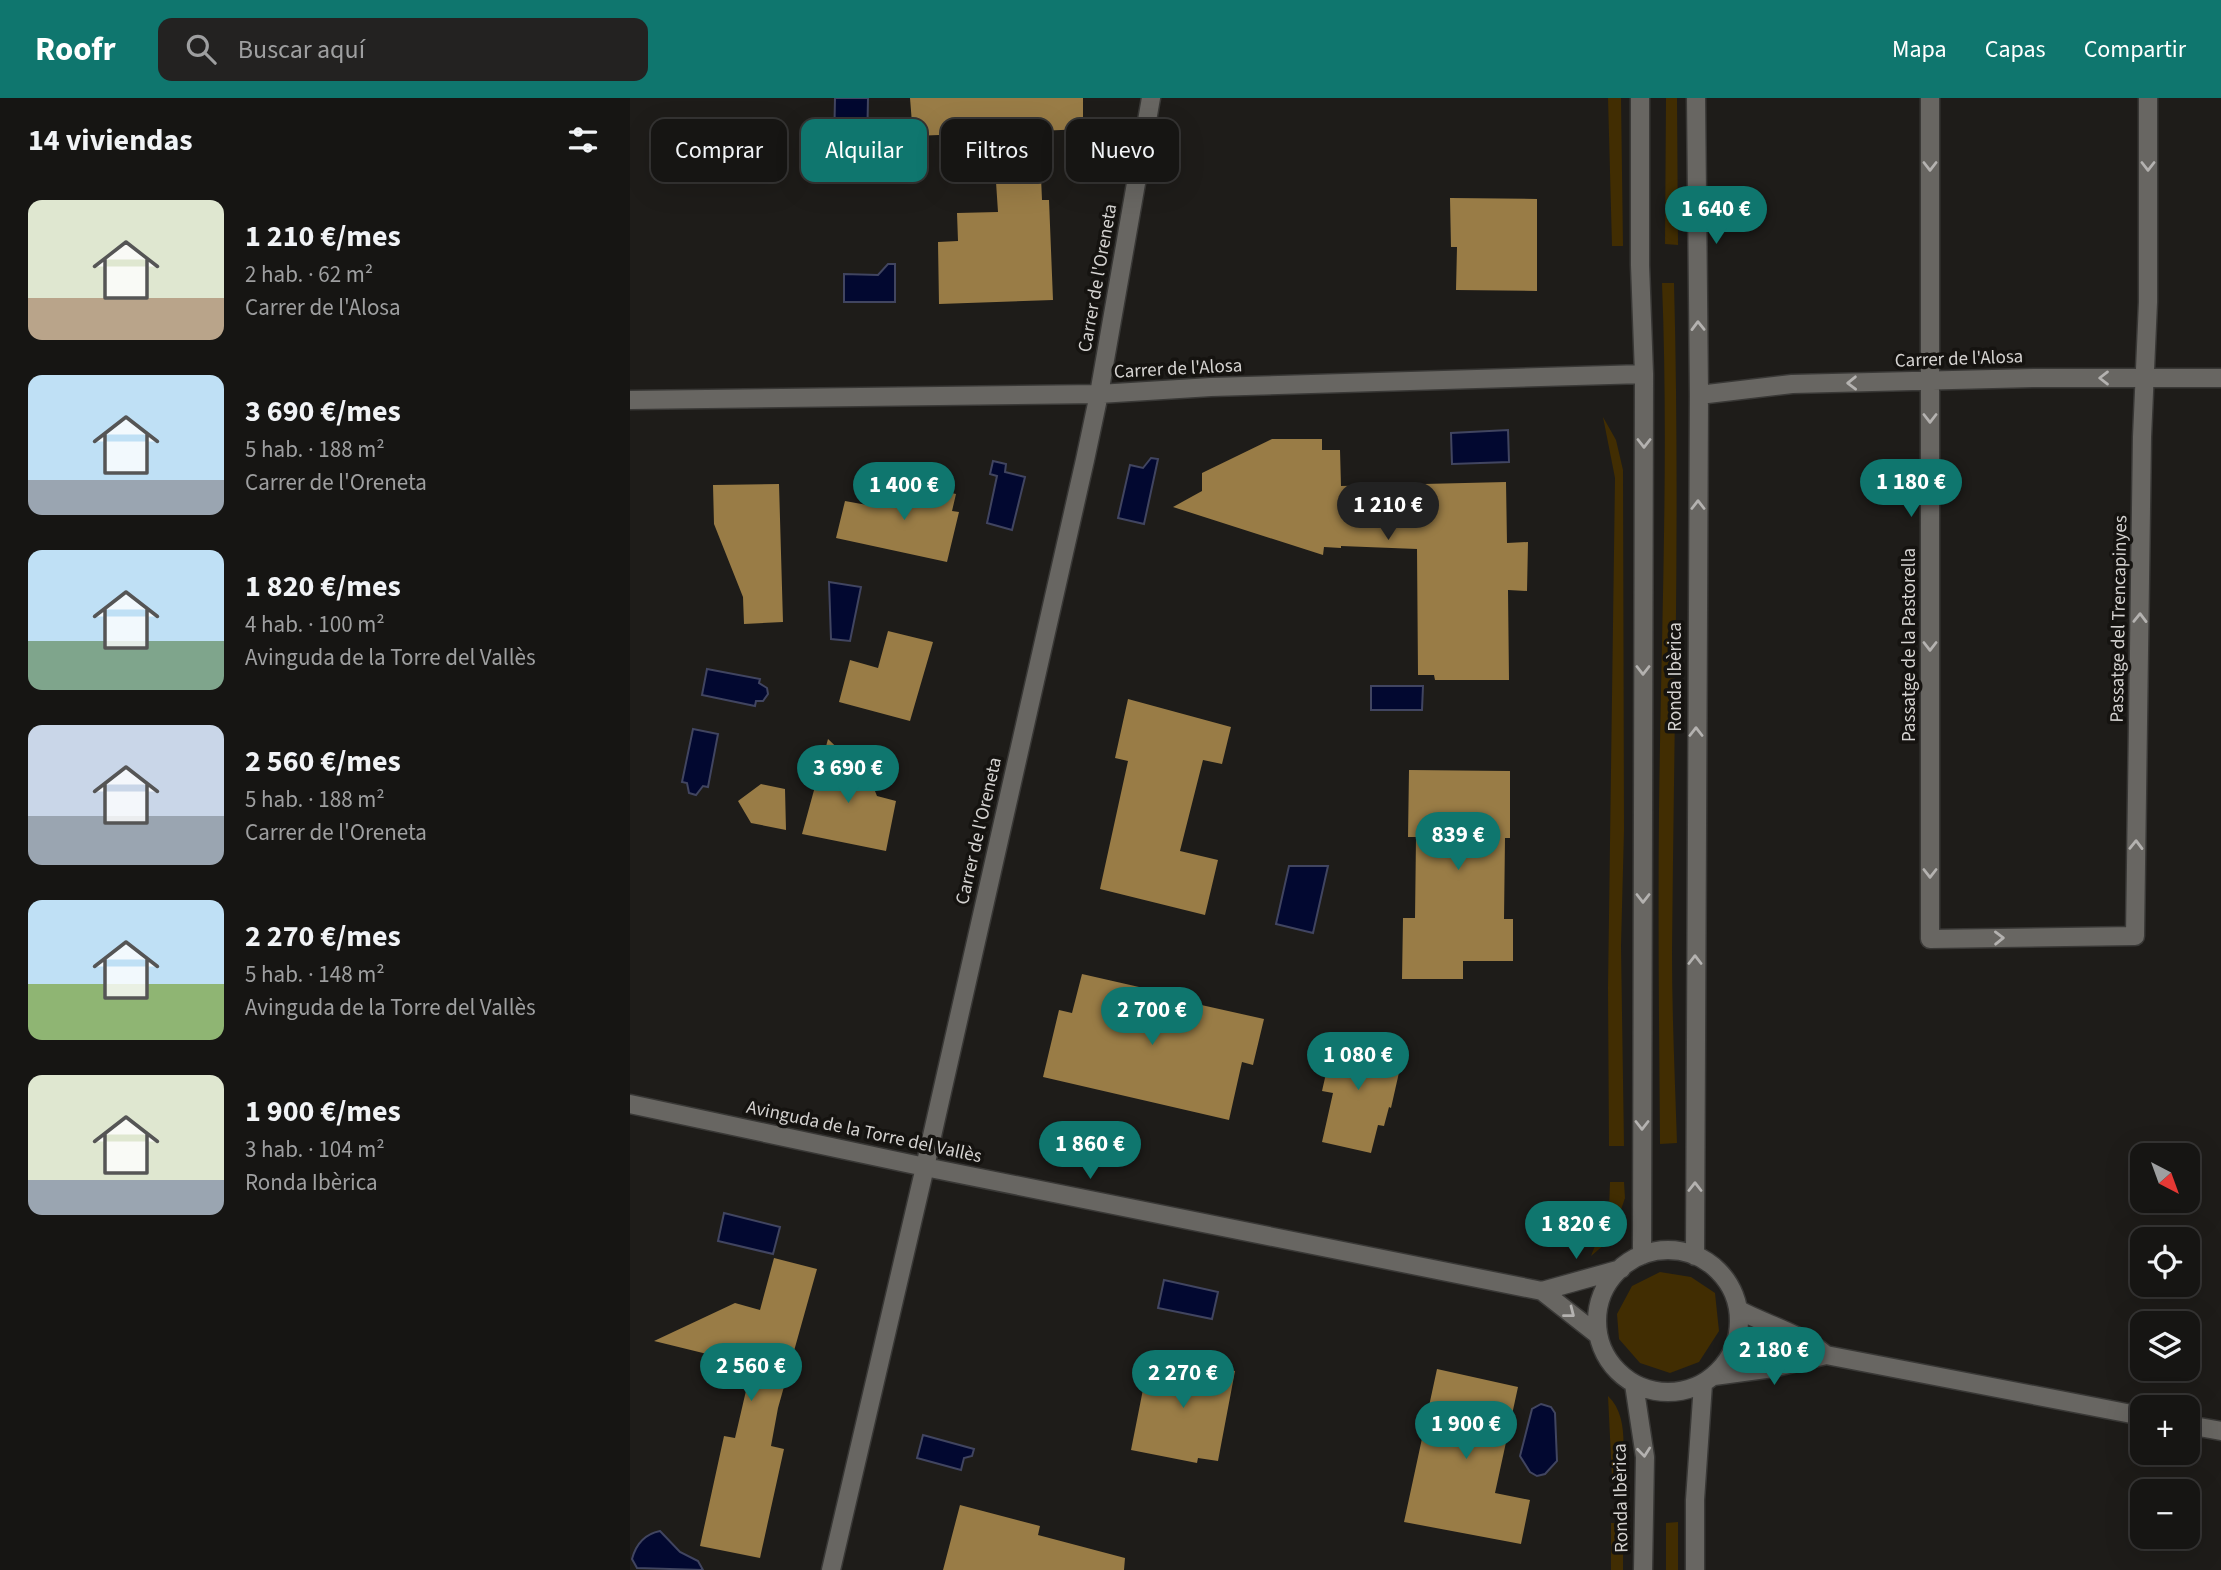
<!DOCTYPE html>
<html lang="es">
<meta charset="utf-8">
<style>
:root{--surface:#161513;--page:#232221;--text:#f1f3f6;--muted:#9e9fa0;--line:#353433;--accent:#0f766e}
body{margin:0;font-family:"Source Sans 3",sans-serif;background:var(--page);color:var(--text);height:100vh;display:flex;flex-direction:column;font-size:26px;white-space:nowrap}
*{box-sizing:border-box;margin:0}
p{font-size:23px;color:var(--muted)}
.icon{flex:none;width:38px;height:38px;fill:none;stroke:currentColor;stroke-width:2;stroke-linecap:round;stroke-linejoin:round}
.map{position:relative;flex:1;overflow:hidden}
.drawer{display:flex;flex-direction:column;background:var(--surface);width:630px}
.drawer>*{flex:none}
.guide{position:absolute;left:21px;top:21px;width:665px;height:63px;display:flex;gap:14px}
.needle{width:46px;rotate:139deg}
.tools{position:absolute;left:1500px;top:1045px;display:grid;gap:14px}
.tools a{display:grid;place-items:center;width:70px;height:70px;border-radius:14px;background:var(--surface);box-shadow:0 7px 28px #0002,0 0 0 2px var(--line);font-size:35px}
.price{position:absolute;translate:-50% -60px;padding:0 16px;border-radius:24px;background:var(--accent);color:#fff;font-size:23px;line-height:46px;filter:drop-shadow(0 2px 4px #0008)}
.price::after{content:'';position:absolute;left:50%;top:42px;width:21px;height:16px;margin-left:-10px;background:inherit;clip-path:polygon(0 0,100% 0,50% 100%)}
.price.on{background:#222;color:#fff}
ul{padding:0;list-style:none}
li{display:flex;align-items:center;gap:21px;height:175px;padding:0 28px}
li span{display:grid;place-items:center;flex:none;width:196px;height:140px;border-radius:14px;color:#555}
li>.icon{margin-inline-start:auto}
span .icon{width:84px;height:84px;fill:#fffc;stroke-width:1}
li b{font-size:30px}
h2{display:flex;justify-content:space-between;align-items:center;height:84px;padding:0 28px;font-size:30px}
.chip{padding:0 24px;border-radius:14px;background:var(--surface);box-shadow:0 7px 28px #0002,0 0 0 2px var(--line);font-size:24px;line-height:63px}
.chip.on{background:var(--accent);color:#fff}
header{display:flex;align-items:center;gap:42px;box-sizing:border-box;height:98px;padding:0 35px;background:var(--accent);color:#fff}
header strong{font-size:33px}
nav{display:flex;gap:38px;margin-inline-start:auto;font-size:24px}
.search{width:490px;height:63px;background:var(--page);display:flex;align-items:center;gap:18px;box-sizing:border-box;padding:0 24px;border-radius:14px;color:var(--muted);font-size:26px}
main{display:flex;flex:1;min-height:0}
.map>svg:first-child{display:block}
.green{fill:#412d02}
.water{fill:#020830;stroke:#414560;stroke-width:2}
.building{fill:#997c46}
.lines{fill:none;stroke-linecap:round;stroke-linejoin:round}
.street-casing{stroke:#393836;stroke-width:21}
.street{stroke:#686662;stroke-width:18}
.oneway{stroke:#b4b2b0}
.labels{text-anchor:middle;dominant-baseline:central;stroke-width:7;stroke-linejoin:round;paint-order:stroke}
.street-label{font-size:19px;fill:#d5d3d1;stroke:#151310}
</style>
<header>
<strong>Roofr</strong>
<div class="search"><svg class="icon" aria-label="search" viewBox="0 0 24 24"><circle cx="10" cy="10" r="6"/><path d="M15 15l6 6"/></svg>Buscar aquí</div>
<nav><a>Mapa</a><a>Capas</a><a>Compartir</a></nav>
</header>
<main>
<section class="drawer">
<h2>14 viviendas<svg class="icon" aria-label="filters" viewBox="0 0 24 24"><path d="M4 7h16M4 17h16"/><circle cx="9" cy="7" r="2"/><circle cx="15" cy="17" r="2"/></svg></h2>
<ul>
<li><span style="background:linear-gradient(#dfe7d0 70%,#b9a48a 0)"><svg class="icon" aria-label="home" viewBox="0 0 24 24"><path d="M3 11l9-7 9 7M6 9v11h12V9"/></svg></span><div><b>1 210 €/mes</b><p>2 hab. · 62 m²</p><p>Carrer de l'Alosa</p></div></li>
<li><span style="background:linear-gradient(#bfe0f5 75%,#9aa5b1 0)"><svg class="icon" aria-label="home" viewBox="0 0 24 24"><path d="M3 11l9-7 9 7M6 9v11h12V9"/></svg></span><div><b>3 690 €/mes</b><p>5 hab. · 188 m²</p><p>Carrer de l'Oreneta</p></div></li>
<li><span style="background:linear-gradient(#bfe0f5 65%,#7fa58c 0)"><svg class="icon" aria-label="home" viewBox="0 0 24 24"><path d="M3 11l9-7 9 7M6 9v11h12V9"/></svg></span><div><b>1 820 €/mes</b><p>4 hab. · 100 m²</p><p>Avinguda de la Torre del Vallès</p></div></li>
<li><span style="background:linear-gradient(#c9d6e8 65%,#9aa5b1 0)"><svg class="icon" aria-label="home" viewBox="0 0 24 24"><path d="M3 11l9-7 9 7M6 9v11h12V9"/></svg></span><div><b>2 560 €/mes</b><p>5 hab. · 188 m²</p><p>Carrer de l'Oreneta</p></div></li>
<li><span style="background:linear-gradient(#bfe0f5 60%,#8fb573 0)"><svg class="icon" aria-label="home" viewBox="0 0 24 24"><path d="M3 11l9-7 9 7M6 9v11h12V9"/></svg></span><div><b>2 270 €/mes</b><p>5 hab. · 148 m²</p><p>Avinguda de la Torre del Vallès</p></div></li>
<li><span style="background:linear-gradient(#dfe7d0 75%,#9aa5b1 0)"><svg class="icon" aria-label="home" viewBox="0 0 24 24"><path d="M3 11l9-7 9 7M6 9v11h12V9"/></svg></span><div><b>1 900 €/mes</b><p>3 hab. · 104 m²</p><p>Ronda Ibèrica</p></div></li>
</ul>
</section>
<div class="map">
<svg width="1591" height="1472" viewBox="0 0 1591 1472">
<rect width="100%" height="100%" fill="#1e1c19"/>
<!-- green -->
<path class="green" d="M 978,0 L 991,0 L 993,148 L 982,148 Z
M 1036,0 L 1047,0 L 1048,147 L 1035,146 Z
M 1032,185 L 1044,185 C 1050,408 1044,631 1042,854 C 1042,918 1045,982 1047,1045 L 1030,1046 C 1029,934 1028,822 1029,711 C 1031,535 1039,361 1032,185 Z
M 973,319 L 986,342 L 993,372 L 994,732 L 991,848 L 994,1048 L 979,1048 L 978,890 L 985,380 Z
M 980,1084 L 994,1084 L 995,1100 L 981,1141 L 961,1158 L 979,1112 Z
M 1030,1174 L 1061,1179 L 1085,1195 L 1089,1233 L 1069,1264 L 1040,1275 L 1010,1265 L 989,1241 L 987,1216 L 1002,1188 Z
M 978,1298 C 999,1318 993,1353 992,1380 L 982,1380 Z
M 1048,1424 L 1048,1472 L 1036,1472 L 1036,1425 Z
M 981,1425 L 993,1425 L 993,1472 L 981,1472 Z"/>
<!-- water -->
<path class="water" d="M 205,0 L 238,0 L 237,51 L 204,50 Z
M 258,166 L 265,166 L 265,204 L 214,204 L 214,176 L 248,177 Z
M 878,332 L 879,364 L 822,366 L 821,335 Z
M 521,360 L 528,361 L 514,426 L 488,420 L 500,367 L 513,370 Z
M 363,363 L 376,366 L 375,374 L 395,379 L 382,432 L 357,425 L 367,378 L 360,376 Z
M 199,484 L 231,489 L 220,543 L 201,541 Z
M 77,571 L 130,581 L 129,585 L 137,590 L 138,596 L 133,603 L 126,603 L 125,608 L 72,597 Z
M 741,588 L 793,588 L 792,612 L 741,612 Z
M 63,631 L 88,636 L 78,689 L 73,688 L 66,697 L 59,695 L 57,685 L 52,684 Z
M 659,768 L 698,768 L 683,835 L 646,826 Z
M 94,1115 L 150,1129 L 143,1156 L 88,1143 Z
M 534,1182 L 588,1194 L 582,1221 L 528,1210 Z
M 911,1306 L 921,1309 L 925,1315 L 927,1363 L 915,1376 L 907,1378 L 900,1374 L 890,1358 L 902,1311 Z
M 293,1337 L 344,1351 L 342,1358 L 334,1360 L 331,1372 L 287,1360 Z
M 30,1433 L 50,1454 L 68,1463 L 73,1472 L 7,1470 L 2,1461 C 6,1446 15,1436 30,1433 Z"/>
<!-- building -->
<path class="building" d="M 280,0 L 453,0 L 453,31 L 409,33 L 412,102 L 419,102 L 423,202 L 309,206 L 308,144 L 328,143 L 327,115 L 368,114 L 363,39 L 362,35 L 283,38 Z
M 820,100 L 907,101 L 907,193 L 826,192 L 827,149 L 821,149 Z
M 642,341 L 692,341 L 692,352 L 710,352 L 711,388 L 876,384 L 877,445 L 898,444 L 897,493 L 878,492 L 879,582 L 805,582 L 804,577 L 788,577 L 787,451 L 711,448 L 711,450 L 694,449 L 693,457 L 543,409 L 572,393 L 572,375 Z
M 268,383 L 326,396 L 322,413 L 329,414 L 317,464 L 206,440 L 215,403 L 237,407 L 240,395 L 264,400 Z
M 149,386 L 153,524 L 114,526 L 113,499 L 84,426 L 83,387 Z
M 258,533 L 303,544 L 280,623 L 209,604 L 220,562 L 248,570 Z
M 498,601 L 601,629 L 592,666 L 573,662 L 550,753 L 588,762 L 575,817 L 470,791 L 498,663 L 485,660 Z
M 198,641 L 240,681 L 247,698 L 266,703 L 256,753 L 172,736 Z
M 779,672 L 880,673 L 880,740 L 875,740 L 874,821 L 883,821 L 883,863 L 833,863 L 833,881 L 772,881 L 773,820 L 785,820 L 786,739 L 778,739 Z
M 131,686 L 155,691 L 156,732 L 121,725 L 108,703 Z
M 452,876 L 531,894 L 531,898 L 634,921 L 623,967 L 612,964 L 599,1022 L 413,979 L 429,912 L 442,915 Z
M 705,936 L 763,949 L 759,967 L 770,970 L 761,1010 L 759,1009 L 754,1028 L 748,1027 L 741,1055 L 692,1044 L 703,995 L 692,993 Z
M 144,1160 L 187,1171 L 148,1310 L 141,1348 L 154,1351 L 130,1460 L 70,1448 L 94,1338 L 105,1340 L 122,1267 L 24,1243 L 105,1205 L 130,1212 Z
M 520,1256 L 605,1273 L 588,1363 L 568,1360 L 567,1365 L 501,1352 Z
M 807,1271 L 888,1289 L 865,1395 L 900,1402 L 891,1446 L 774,1424 Z
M 330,1407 L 410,1428 L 408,1437 L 495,1460 L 494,1472 L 313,1472 Z"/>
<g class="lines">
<defs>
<path id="street" d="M 1010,0 L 1010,167 L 1014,276 L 1012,1157
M 1300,0 L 1300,841 L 1505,838 L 1512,339 L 1518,204 L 1518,0
M 1069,297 L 1162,286 L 1403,280 L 1591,280
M 0,302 L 469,296 L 581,289 L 1014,276
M 0,1006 L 295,1069 L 912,1193 L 991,1171
M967 1223a71 71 0 1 1 142 0a71 71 0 1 1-142 0Z
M 1065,1158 L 1069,297 L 1066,0
M 912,1193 L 968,1237
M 1109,1212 C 1137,1227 1172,1236 1196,1257
M 1084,1278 L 1143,1270 L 1196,1257 L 1512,1318
M 1004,1286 L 1015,1359 L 1013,1472
M 1558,1327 L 1591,1333
M 201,1472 L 295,1069 L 455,362 L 469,296 L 521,0
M 1065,1472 L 1065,1402 L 1073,1286"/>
</defs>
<!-- street casing -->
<use href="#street" class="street-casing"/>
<!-- street -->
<use href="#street" class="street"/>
</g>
<!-- one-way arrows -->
<defs><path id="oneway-chevron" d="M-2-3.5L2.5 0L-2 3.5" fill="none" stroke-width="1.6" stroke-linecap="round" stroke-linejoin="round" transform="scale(1.75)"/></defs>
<g class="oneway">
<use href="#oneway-chevron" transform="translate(1300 68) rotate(90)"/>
<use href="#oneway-chevron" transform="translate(1518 68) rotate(90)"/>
<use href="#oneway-chevron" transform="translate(1068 228) rotate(-91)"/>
<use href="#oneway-chevron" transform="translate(1474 280) rotate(180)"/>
<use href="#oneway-chevron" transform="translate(1222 285) rotate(179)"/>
<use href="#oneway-chevron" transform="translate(1300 320) rotate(90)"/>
<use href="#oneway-chevron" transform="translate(1014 345) rotate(90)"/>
<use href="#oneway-chevron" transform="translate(1068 407) rotate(-90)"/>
<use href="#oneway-chevron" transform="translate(1510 520) rotate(-89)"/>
<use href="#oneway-chevron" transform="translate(1300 548) rotate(90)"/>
<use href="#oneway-chevron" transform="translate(1013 572) rotate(90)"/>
<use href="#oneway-chevron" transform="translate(1066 634) rotate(-90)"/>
<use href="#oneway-chevron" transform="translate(1506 747) rotate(-89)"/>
<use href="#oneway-chevron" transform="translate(1300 775) rotate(90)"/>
<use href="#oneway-chevron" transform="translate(1013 800) rotate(90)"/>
<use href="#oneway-chevron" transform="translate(1369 840) rotate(-1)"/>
<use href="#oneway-chevron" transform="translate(1065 862) rotate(-90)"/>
<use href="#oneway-chevron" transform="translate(1012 1027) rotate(90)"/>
<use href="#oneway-chevron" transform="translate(1065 1089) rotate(-90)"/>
<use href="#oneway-chevron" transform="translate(940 1215) rotate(38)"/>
<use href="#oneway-chevron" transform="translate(1014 1354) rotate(84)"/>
</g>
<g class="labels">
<!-- street labels -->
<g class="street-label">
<text transform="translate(468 180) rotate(-80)">Carrer de l'Oreneta</text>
<text transform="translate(1329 261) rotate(-2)">Carrer de l'Alosa</text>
<text transform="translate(548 271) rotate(-3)">Carrer de l'Alosa</text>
<text transform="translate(1489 521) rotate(-89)">Passatge del Trencapinyes</text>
<text transform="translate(1279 547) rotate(-90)">Passatge de la Pastorella</text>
<text transform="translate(1045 579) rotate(-90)">Ronda Ibèrica</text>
<text transform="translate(349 733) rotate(-77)">Carrer de l'Oreneta</text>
<text transform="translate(234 1034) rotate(12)">Avinguda de la Torre del Vallès</text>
<text transform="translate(991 1400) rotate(-91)">Ronda Ibèrica</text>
</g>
</g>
</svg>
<div class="tools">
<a><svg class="needle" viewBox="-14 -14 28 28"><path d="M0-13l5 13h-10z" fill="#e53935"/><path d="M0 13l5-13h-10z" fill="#9e9fa0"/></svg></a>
<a><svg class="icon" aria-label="locate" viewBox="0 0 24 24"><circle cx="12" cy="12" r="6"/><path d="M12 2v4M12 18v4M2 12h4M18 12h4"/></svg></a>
<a><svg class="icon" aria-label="layers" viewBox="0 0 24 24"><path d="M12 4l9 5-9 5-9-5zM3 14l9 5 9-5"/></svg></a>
<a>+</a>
<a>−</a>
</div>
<b class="price" style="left:1086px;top:148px">1 640 €</b>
<b class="price" style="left:1281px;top:421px">1 180 €</b>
<b class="price" style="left:274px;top:424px">1 400 €</b>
<b class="price on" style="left:758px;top:444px">1 210 €</b>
<b class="price" style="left:218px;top:707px">3 690 €</b>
<b class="price" style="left:828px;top:774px">839 €</b>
<b class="price" style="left:522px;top:949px">2 700 €</b>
<b class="price" style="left:728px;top:994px">1 080 €</b>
<b class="price" style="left:460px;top:1083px">1 860 €</b>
<b class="price" style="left:946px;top:1163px">1 820 €</b>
<b class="price" style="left:1144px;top:1289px">2 180 €</b>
<b class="price" style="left:121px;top:1305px">2 560 €</b>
<b class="price" style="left:553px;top:1312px">2 270 €</b>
<b class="price" style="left:836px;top:1363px">1 900 €</b>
<div class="guide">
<a class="chip">Comprar</a>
<a class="chip on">Alquilar</a>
<a class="chip">Filtros</a>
<a class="chip">Nuevo</a>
</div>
</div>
</main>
